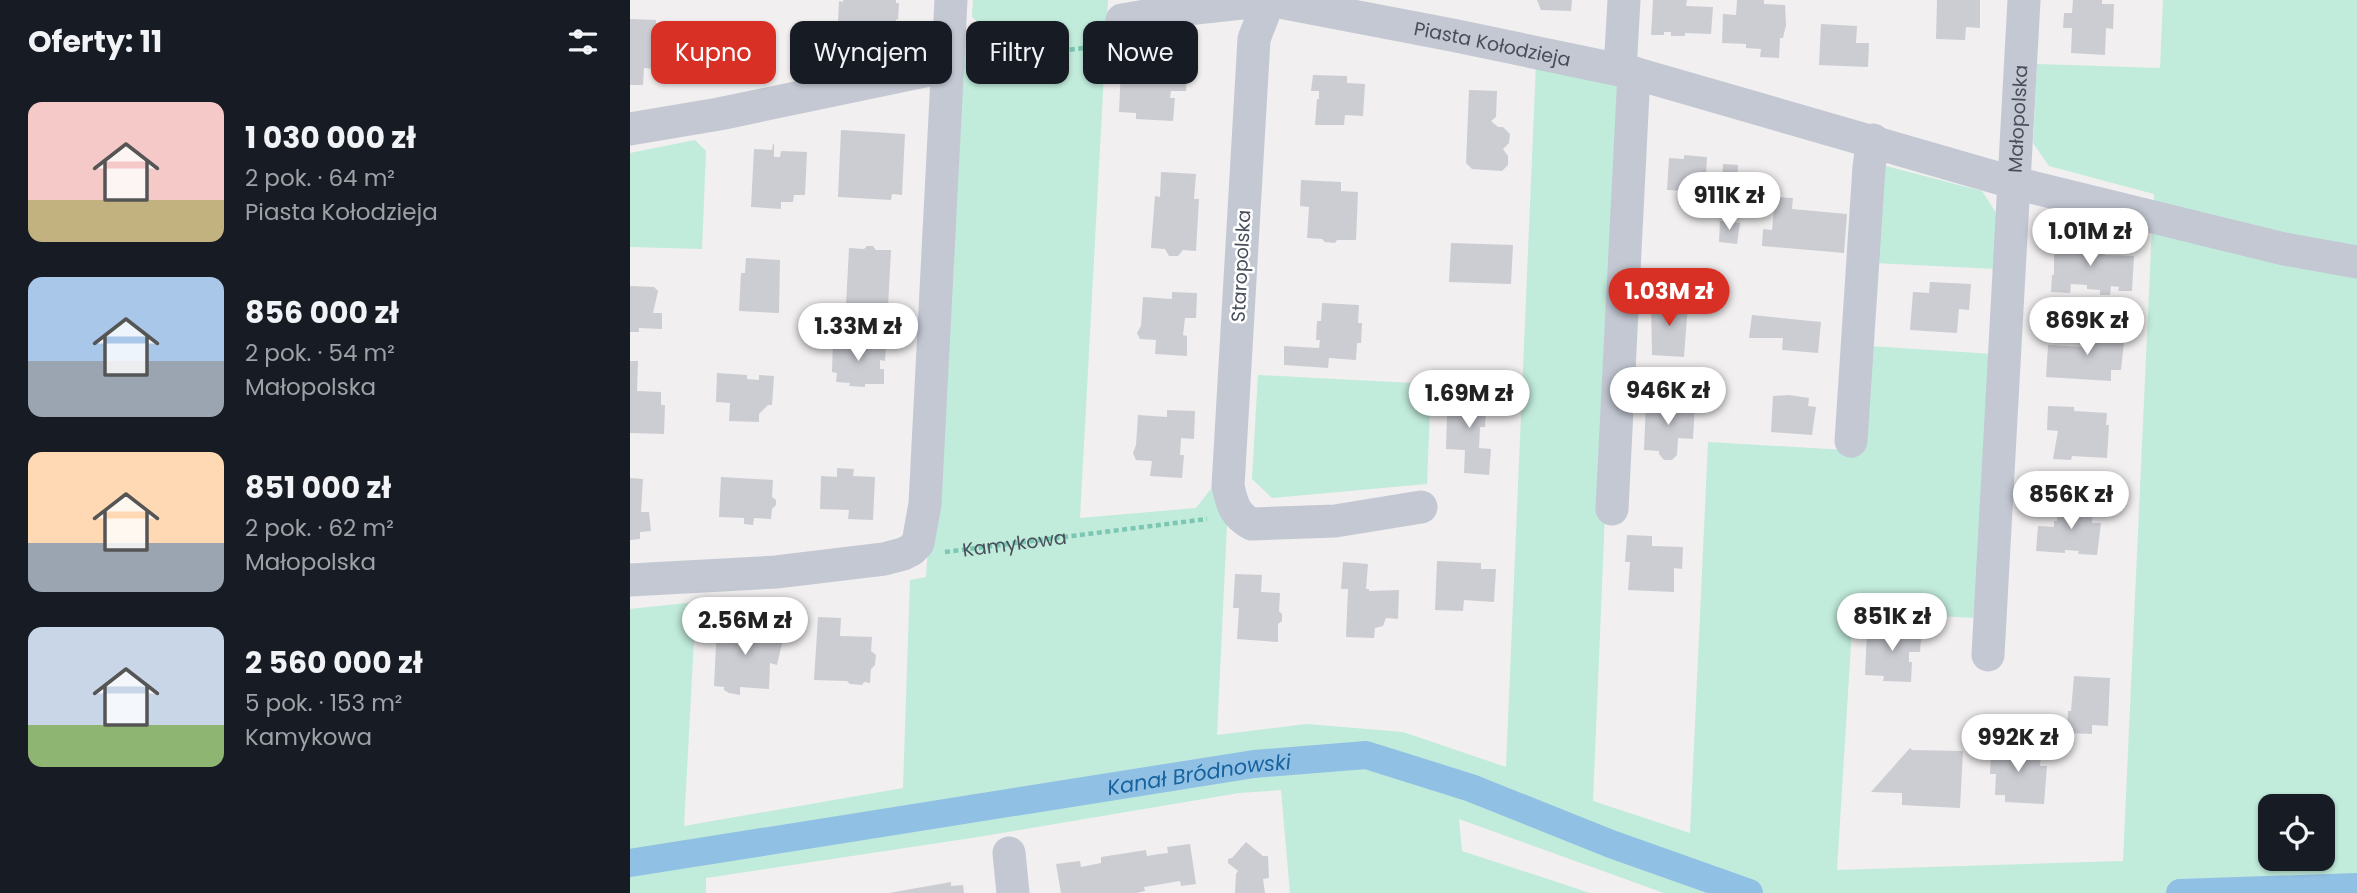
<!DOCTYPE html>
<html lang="pl">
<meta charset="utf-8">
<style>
:root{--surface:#171b24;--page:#20242c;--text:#f1f3f6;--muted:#9ea1a6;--accent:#d93025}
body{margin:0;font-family:Poppins,sans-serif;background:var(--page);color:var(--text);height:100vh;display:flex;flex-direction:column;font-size:26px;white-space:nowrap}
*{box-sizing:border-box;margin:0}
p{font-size:23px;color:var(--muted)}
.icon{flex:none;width:38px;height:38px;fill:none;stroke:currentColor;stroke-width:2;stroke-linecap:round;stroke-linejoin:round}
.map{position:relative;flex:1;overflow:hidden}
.sheet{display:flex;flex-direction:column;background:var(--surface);width:630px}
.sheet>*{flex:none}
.top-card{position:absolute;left:21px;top:21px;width:665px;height:63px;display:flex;gap:14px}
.controls{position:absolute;left:1628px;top:794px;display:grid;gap:14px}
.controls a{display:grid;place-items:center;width:77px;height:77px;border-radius:14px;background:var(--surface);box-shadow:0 2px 5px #0004;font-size:35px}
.price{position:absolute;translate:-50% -60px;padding:0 16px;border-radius:24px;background:#fff;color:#222;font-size:23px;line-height:46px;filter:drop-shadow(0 2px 4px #0008)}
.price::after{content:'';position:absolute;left:50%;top:42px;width:21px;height:16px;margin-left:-10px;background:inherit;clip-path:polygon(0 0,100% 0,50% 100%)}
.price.on{background:var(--accent);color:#fff}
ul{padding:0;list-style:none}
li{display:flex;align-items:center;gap:21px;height:175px;padding:0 28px}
li span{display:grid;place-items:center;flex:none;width:196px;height:140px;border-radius:14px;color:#555}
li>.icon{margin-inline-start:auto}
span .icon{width:84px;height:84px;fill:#fffc;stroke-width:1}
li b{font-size:30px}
h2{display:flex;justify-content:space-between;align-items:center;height:84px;padding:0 28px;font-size:30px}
.pill{padding:0 24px;border-radius:14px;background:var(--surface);box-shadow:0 2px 5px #0004;font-size:24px;line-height:63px}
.pill.on{background:var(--accent);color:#fff}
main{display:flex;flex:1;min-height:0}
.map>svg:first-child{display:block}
.green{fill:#c1ebdb;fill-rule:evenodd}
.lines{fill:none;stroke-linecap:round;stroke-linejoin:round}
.canal{stroke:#91c0e5;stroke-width:28}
.building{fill:#cccdd3}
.path{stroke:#7bc7b3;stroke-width:4.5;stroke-dasharray:5 3.5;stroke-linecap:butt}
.minor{stroke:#c3c8d3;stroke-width:33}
.labels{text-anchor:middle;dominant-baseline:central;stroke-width:5;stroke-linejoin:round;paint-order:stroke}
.street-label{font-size:19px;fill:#484e5b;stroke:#fff}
.water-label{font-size:21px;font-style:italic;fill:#17639f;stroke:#fff}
</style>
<main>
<section class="sheet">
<h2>Oferty: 11<svg class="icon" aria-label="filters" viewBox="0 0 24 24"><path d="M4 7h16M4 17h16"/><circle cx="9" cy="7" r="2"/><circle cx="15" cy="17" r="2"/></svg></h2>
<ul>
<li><span style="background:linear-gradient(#f6c9c9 70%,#c2b280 0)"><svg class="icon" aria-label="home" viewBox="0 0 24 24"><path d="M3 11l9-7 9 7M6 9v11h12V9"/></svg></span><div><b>1 030 000 zł</b><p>2 pok. · 64 m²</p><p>Piasta Kołodzieja</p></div></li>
<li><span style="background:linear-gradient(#a9c7e8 60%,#9aa5b1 0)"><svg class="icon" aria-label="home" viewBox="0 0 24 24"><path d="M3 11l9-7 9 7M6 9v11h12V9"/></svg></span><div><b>856 000 zł</b><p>2 pok. · 54 m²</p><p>Małopolska</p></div></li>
<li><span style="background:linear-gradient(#ffd9b3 65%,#9aa5b1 0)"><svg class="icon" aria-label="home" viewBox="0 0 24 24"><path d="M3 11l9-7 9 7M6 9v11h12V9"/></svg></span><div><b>851 000 zł</b><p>2 pok. · 62 m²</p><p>Małopolska</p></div></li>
<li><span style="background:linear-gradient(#c9d6e8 70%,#8fb573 0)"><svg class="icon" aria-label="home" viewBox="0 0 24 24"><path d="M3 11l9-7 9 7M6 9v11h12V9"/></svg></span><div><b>2 560 000 zł</b><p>5 pok. · 153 m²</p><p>Kamykowa</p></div></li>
</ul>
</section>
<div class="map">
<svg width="1727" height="893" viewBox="0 0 1727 893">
<rect width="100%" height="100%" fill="#f1efef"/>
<!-- green -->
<path class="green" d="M 343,0 L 478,0 L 450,518 L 566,508 L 584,485 L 597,525 L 587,735 L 676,724 L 773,732 L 876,767 L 906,64 L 993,83 L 963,801 L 1060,833 L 1078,442 L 1233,451 L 1239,346 L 1363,354 L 1346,618 L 1223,612 L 1207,870 L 1493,861 L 1522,226 L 1727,267 L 1727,893 L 1034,893 L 829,819 L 832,851 L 960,893 L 660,893 L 651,790 L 609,793 L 348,837 L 76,878 L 76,893 L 0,893 L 0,609 L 66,602 L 54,826 L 273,788 L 280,580 L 296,577 L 332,38 L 360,32 L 342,17 ZM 1640,807 L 1692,807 L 1692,859 L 1640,859 Z
M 1533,0 L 1727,0 L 1727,252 L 1524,207 L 1524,194 L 1419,166 L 1403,143 L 1407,64 L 1530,68 Z
M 65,140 L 76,151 L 72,249 L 0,247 L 0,153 Z
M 1252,165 L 1352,191 L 1370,219 L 1367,269 L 1244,263 Z
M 628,375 L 801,384 L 797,484 L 642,498 L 622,479 Z"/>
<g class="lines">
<!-- canal -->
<g class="canal">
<path id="s1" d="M 0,863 L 624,764 L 736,755 L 841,788 L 981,844 L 1119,893"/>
<path d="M 1550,893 L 1727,887"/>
</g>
</g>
<!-- building -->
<path class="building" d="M 213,0 L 266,0 L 266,3 L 269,3 L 268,20 L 266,19 L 266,33 L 227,30 L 228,43 L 207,42 L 209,1 L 213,2 Z
M 907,0 L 942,0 L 941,11 L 911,10 Z
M 1023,0 L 1057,0 L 1056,6 L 1083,7 L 1081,34 L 1055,33 L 1055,36 L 1041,36 L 1041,32 L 1034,32 L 1034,35 L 1021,35 Z
M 1107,0 L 1134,0 L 1134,4 L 1155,5 L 1156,25 L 1153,38 L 1150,38 L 1149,58 L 1130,57 L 1131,49 L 1116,48 L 1116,44 L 1092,43 L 1093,14 L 1106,15 Z
M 1307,0 L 1350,0 L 1350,28 L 1336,27 L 1335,40 L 1306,39 Z
M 1443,0 L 1472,0 L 1472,4 L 1484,4 L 1483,29 L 1476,28 L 1475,55 L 1441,53 L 1442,28 L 1433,28 L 1434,13 L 1442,13 Z
M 0,19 L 26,20 L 25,36 L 30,36 L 30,40 L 50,41 L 49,73 L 43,73 L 43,78 L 25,77 L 26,69 L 14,68 L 13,85 L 0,85 Z
M 1191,24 L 1227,26 L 1226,43 L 1239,43 L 1238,67 L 1189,65 Z
M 514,63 L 557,65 L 556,91 L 541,91 L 540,98 L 545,98 L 543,121 L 506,119 L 506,113 L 489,112 L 491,68 L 513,69 Z
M 683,75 L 717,76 L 717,83 L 735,84 L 733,116 L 715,115 L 714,125 L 685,125 L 687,99 L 689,99 L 689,91 L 681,91 Z
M 839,90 L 867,91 L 866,117 L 861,121 L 868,127 L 873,127 L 880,134 L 879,143 L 873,149 L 878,156 L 878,165 L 872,171 L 842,169 L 836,163 Z
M 211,130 L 275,134 L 272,195 L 262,194 L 261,200 L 208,197 Z
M 143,144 L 144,144 L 144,157 L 150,157 L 151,151 L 177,152 L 175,195 L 164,195 L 163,202 L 151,202 L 151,209 L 121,207 L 124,149 L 142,150 Z
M 1054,155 L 1077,157 L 1075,192 L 1037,190 L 1039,158 L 1054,159 Z
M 1093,164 L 1108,165 L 1107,185 L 1092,185 Z
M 531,172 L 566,174 L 564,199 L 569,199 L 566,251 L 553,250 L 548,256 L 539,256 L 535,249 L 521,248 L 525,196 L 530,197 Z
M 671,180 L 711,182 L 711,191 L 728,192 L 726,240 L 707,240 L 705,243 L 695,242 L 692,239 L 677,238 L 679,207 L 670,206 Z
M 1145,197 L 1163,198 L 1162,209 L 1217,214 L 1214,253 L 1132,246 L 1133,229 L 1142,230 Z
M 1090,221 L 1110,223 L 1107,244 L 1089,242 Z
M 1424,239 L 1443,240 L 1443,243 L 1459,244 L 1459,247 L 1475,248 L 1475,255 L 1504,256 L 1502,291 L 1488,291 L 1489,287 L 1481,286 L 1480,295 L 1470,295 L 1470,290 L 1457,289 L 1457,285 L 1441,284 L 1440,293 L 1421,292 L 1422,275 L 1424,275 Z
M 821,243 L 883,245 L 881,284 L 819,282 Z
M 237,246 L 243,246 L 246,250 L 261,250 L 258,307 L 216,305 L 219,248 L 234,249 Z
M 116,258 L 150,260 L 149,313 L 109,311 L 111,273 L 115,273 Z
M 1300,282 L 1341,284 L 1339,310 L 1329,309 L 1327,333 L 1280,330 L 1283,292 L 1299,293 Z
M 0,286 L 24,287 L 28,291 L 23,313 L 32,313 L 32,329 L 9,328 L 9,332 L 0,332 Z
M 542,292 L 567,293 L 566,318 L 555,318 L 553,335 L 557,336 L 557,356 L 525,354 L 526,340 L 510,339 L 507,333 L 511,326 L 513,297 L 542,299 Z
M 1036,300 L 1058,303 L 1054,357 L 1022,355 L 1021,302 L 1034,302 Z
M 692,303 L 729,305 L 728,323 L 732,323 L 731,343 L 727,343 L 726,360 L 699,358 L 698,368 L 654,365 L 654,346 L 689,348 L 690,340 L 686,340 L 687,321 L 691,321 Z
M 1122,315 L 1191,322 L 1188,353 L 1152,350 L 1153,338 L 1119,338 Z
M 1454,327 L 1484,329 L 1483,341 L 1494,342 L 1491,370 L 1481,370 L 1481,381 L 1416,377 L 1418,345 L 1452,347 Z
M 220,338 L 233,339 L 233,344 L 256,345 L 255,361 L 250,360 L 250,369 L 254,369 L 254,384 L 235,384 L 235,387 L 219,386 L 220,383 L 206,382 L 207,373 L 202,372 L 203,342 L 220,343 Z
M 0,361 L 8,361 L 7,391 L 31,392 L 31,405 L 35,405 L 34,434 L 0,433 Z
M 87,373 L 117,375 L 117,379 L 129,380 L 129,375 L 144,376 L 142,405 L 138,405 L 129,414 L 129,422 L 99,421 L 100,403 L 86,402 Z
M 822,391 L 857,393 L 855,427 L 850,427 L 849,448 L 861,449 L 859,475 L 834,473 L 835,450 L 816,449 L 817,413 L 822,413 Z
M 1159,395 L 1179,398 L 1178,406 L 1186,407 L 1182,435 L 1141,432 L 1143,396 Z
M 1016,402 L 1065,404 L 1063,439 L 1048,438 L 1047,455 L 1042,460 L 1034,460 L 1029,454 L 1029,451 L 1014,450 Z
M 1418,406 L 1444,407 L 1444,411 L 1477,413 L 1476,425 L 1479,425 L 1477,458 L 1442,456 L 1441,460 L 1423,459 L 1428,431 L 1417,430 Z
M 537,410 L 565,411 L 564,439 L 551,438 L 550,455 L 554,455 L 552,478 L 520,476 L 522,461 L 506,460 L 503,453 L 506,445 L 508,415 L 537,417 Z
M 207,468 L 224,469 L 223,476 L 245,477 L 243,520 L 218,519 L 219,510 L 190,509 L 191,476 L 207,477 Z
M 91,477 L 143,480 L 142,497 L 146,500 L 146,505 L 142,509 L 141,519 L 124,518 L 123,525 L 114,524 L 114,518 L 89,517 Z
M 0,478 L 13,479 L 11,512 L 19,512 L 21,531 L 10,532 L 10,539 L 0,540 Z
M 1428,501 L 1463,503 L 1462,523 L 1471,523 L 1467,555 L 1448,554 L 1449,551 L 1435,550 L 1435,553 L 1406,551 L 1408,526 L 1424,527 L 1424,521 L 1427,521 Z
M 997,535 L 1022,536 L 1022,546 L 1053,547 L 1052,569 L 1044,568 L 1044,592 L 998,590 L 1000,562 L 995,562 Z
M 807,561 L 851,563 L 851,569 L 866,569 L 864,602 L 834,600 L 833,611 L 805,610 Z
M 713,562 L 738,564 L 736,589 L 739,589 L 739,591 L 769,590 L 768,619 L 756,618 L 753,626 L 745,628 L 744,638 L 716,637 L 718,589 L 711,589 Z
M 605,574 L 632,575 L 631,592 L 650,593 L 649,611 L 652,614 L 652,621 L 648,624 L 648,642 L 607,639 L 609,608 L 603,608 Z
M 188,617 L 211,618 L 210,636 L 242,637 L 241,651 L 246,655 L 245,665 L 241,669 L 240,683 L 234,682 L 232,685 L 220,684 L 217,681 L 184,680 Z
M 87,623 L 113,624 L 113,630 L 127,632 L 129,624 L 131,624 L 130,630 L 154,635 L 147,665 L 140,663 L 139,689 L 110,687 L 110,695 L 99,693 L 94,690 L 94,687 L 84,686 Z
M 1267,625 L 1292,627 L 1290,652 L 1279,652 L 1279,662 L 1282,662 L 1281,682 L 1253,681 L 1254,676 L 1235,675 L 1237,631 L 1266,633 Z
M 1444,676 L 1480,678 L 1478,726 L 1462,725 L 1462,734 L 1437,733 L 1438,711 L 1441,711 Z
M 1362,740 L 1386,742 L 1385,749 L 1396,750 L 1395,754 L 1411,755 L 1410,766 L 1417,766 L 1414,804 L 1375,802 L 1375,795 L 1365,795 L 1366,774 L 1360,774 Z
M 1280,748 L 1282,750 L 1333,751 L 1330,808 L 1272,805 L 1272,793 L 1241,792 Z
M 616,842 L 633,856 L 638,856 L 639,878 L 633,879 L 635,893 L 605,893 L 606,874 L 608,871 L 598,863 L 598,859 L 602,858 Z
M 560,844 L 566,884 L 551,886 L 550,881 L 514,887 L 515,891 L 506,893 L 431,893 L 426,864 L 450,861 L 451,867 L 471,863 L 471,857 L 516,850 L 517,856 L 529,854 L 538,853 L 537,847 Z
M 321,882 L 321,886 L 333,885 L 334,893 L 259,893 Z"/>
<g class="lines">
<!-- path -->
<g class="path">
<path d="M 347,61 L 462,47 L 473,43"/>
<path id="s2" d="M 315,552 L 577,519"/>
</g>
<!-- minor -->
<g class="minor">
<path d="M 639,0 L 624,39 L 598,486 C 602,504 605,516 622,524 L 705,521 L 791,507"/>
<path id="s3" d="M 492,20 L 557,9 L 639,0 L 822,35 L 1004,73 L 1385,183 L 1654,249 L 1727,262"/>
<path d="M 990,70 L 994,0"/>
<path d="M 0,129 L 89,114 L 318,66"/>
<path d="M 1221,441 L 1239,167 L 1243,140"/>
<path d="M 982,509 L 1004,73"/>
<path d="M 0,580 L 146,572 L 254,559 L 273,554 L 281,550 L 288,543 L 295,504 L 321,0"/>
<path id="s4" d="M 1358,655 L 1394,0"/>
<path d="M 379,853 L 383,893"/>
</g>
</g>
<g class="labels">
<!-- street labels -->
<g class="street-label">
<text stroke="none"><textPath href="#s3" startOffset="376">Piasta Kołodzieja</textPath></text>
<text stroke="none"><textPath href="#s4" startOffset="537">Małopolska</textPath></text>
<text transform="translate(611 266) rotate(-87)">Staropolska</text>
<text stroke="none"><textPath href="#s2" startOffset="70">Kamykowa</textPath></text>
</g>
<!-- water labels -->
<g class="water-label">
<text stroke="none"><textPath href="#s1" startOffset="576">Kanał Bródnowski</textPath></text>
</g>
</g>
</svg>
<div class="controls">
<a><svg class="icon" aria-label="locate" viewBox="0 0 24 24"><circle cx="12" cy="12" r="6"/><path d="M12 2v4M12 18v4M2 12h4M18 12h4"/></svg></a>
</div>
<b class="price" style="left:1099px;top:232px">911K zł</b>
<b class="price" style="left:1460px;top:268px">1.01M zł</b>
<b class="price on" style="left:1039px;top:328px">1.03M zł</b>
<b class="price" style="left:1457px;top:357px">869K zł</b>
<b class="price" style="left:228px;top:363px">1.33M zł</b>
<b class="price" style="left:1038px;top:427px">946K zł</b>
<b class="price" style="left:839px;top:430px">1.69M zł</b>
<b class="price" style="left:1441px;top:531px">856K zł</b>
<b class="price" style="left:1262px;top:653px">851K zł</b>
<b class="price" style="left:115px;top:657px">2.56M zł</b>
<b class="price" style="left:1388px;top:774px">992K zł</b>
<div class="top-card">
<a class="pill on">Kupno</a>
<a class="pill">Wynajem</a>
<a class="pill">Filtry</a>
<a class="pill">Nowe</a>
</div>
</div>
</main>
